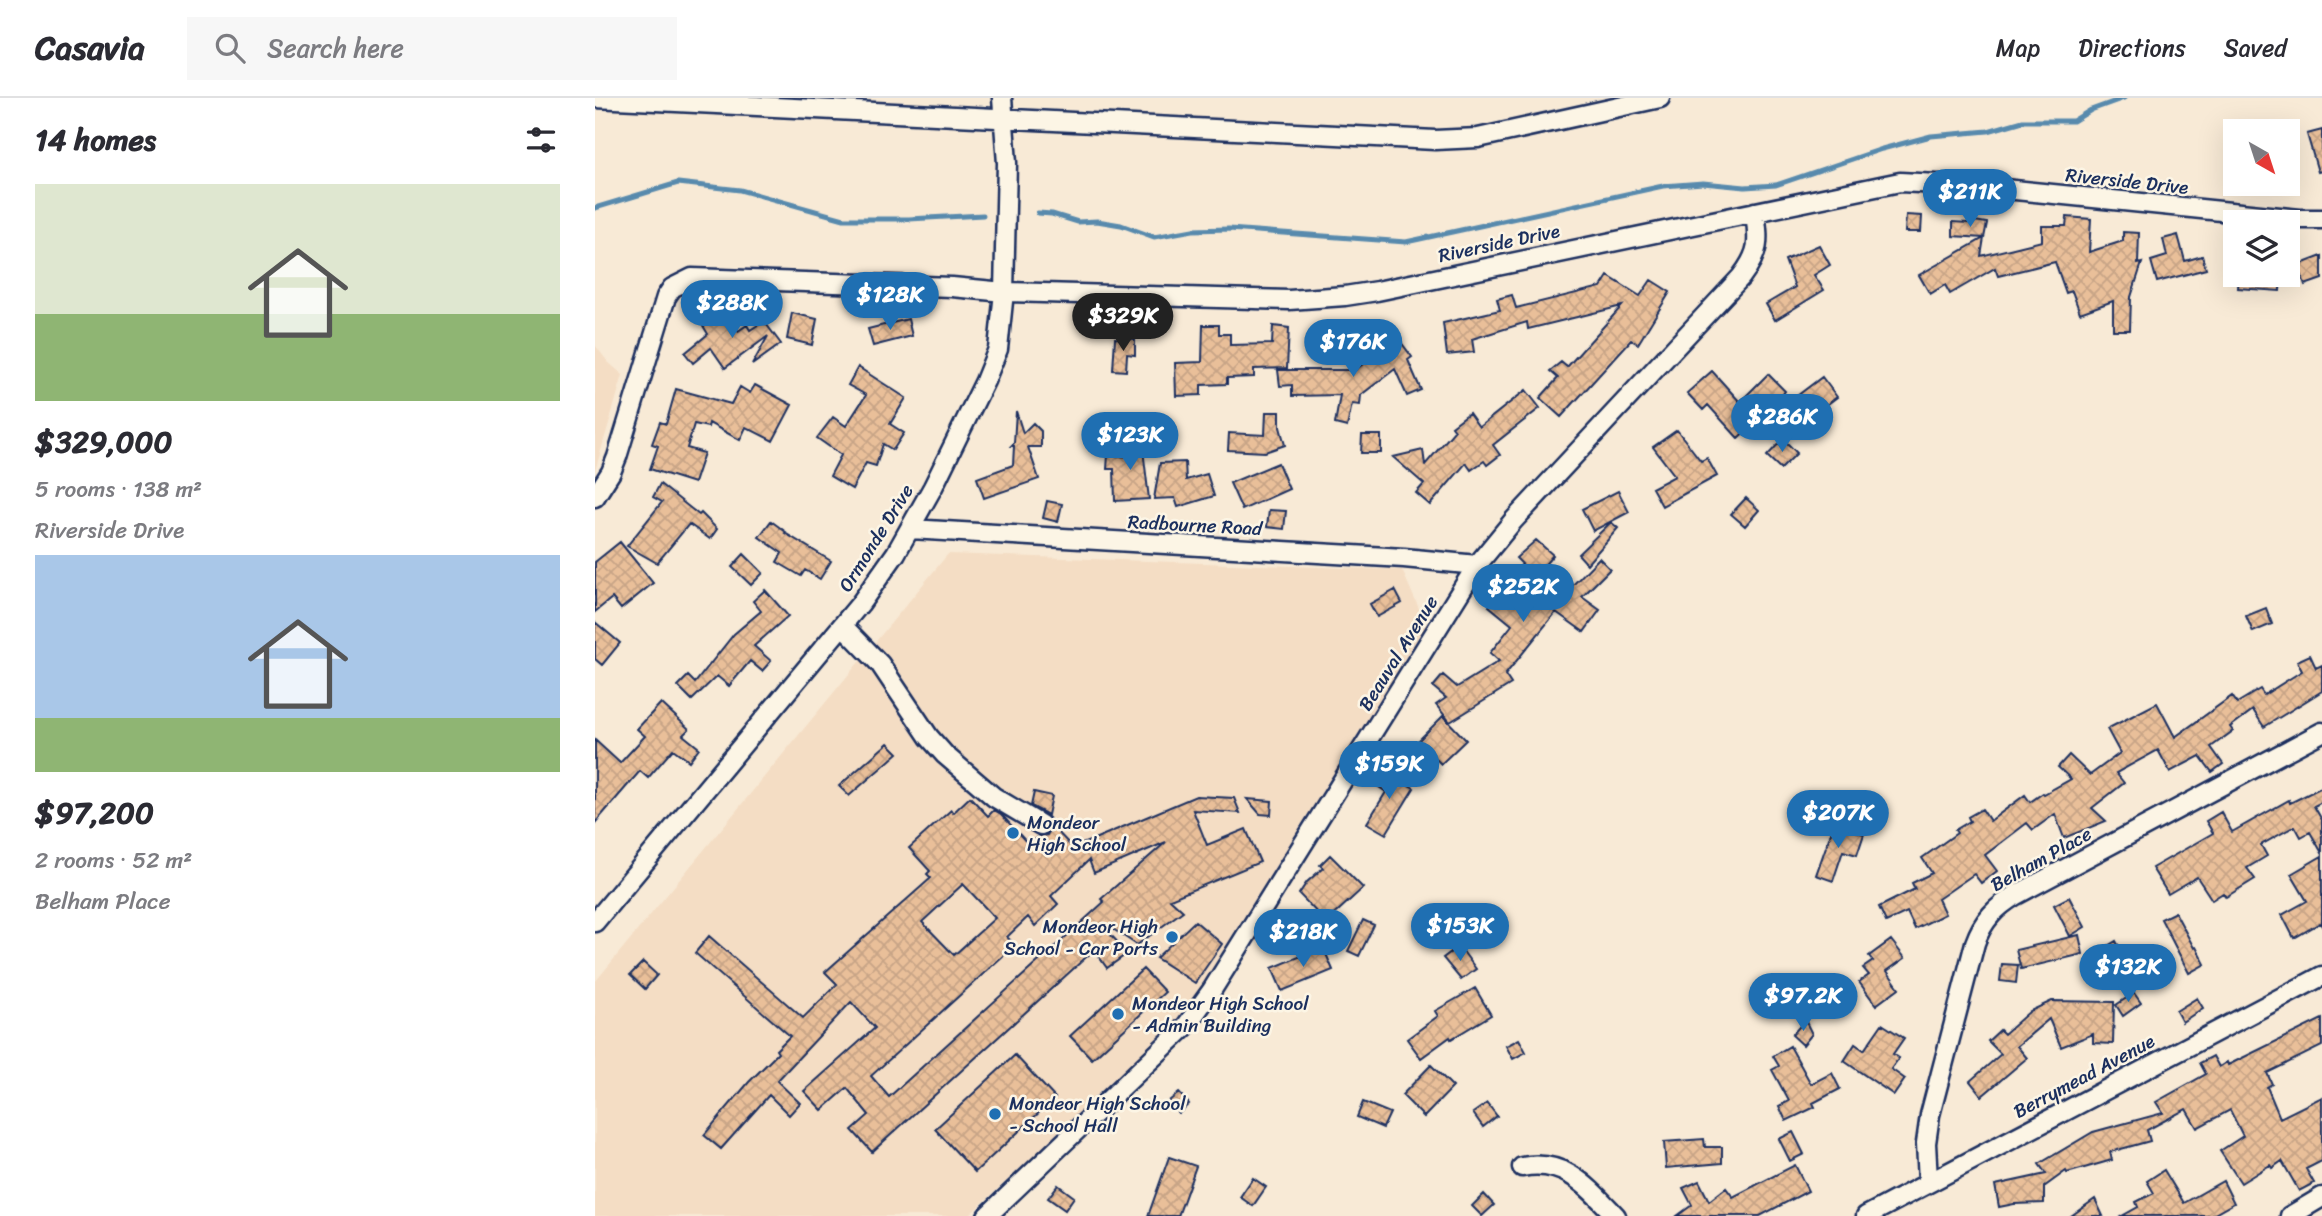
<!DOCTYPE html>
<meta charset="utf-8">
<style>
:root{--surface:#fff;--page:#f7f7f7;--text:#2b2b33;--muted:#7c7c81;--line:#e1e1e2;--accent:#1f6fb2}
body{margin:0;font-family:Sriracha,sans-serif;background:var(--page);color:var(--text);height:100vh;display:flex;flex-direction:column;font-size:26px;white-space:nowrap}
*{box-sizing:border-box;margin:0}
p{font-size:23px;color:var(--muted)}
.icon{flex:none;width:38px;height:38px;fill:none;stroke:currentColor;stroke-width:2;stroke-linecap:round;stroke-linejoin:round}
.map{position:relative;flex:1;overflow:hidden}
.details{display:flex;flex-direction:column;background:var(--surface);width:595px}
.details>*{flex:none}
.needle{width:46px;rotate:141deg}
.tools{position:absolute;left:1628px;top:21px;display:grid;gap:14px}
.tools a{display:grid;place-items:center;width:77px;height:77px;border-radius:0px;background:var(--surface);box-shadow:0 7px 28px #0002;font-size:35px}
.price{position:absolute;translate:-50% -60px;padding:0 16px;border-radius:24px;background:var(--accent);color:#fff;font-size:23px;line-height:46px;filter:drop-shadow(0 2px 4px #0008)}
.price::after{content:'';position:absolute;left:50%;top:42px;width:21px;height:16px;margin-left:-10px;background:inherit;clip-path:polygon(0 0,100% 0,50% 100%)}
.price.on{background:#222;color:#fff}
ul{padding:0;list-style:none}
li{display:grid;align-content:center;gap:14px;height:371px;padding:0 35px}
li span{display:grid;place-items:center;height:217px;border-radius:0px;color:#555}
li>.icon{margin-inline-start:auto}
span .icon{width:126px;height:126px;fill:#fffc;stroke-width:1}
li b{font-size:30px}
h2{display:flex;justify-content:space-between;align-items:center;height:84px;padding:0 35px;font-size:30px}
header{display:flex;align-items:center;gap:42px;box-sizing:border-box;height:98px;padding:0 35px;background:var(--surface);border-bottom:2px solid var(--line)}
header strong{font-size:33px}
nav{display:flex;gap:38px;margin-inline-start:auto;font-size:24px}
.search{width:490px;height:63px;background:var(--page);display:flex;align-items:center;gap:18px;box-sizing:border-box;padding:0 24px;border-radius:0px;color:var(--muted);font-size:26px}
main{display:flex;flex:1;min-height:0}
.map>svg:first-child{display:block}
.built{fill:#f4ddc4}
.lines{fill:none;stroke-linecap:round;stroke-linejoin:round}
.stream{stroke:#588aad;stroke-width:5}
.building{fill:url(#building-cross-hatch);stroke:#1b2f5e;stroke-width:2;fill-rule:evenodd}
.minor-casing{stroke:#1b2f5e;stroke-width:23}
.minor{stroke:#fcf5e5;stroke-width:18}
.poi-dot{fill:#1f6fb2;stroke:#fcf5e5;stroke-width:2.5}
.labels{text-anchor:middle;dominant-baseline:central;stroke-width:5;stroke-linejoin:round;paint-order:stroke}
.street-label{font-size:19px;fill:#1b2f5e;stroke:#fcf5e5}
.poi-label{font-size:19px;fill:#1b2f5e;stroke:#fcf5e5;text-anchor:start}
</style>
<header>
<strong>Casavia</strong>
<div class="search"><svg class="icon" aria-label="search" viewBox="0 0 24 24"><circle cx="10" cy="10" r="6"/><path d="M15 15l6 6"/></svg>Search here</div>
<nav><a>Map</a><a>Directions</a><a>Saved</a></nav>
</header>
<main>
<section class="details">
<h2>14 homes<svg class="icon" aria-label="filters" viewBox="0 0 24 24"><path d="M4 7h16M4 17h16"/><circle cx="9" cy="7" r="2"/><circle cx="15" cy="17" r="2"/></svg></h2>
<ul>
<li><span style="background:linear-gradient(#dfe7d0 60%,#8fb573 0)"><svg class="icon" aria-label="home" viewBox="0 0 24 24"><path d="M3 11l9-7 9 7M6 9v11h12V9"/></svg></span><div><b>$329,000</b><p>5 rooms · 138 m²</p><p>Riverside Drive</p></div></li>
<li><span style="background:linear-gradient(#a9c7e8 75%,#8fb573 0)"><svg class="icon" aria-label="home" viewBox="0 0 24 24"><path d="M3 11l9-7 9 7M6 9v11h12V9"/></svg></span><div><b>$97,200</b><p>2 rooms · 52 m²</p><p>Belham Place</p></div></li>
</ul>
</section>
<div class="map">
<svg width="1727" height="1118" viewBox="0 0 1727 1118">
<defs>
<pattern id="building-cross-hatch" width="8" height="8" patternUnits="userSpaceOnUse" patternTransform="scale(1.75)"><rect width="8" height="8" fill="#e9bf99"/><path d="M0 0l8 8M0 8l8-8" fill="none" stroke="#c7a486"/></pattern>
</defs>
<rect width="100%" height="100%" fill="#f8ead6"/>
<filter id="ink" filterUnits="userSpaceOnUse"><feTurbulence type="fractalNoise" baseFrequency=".0143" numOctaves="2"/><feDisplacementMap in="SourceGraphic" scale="14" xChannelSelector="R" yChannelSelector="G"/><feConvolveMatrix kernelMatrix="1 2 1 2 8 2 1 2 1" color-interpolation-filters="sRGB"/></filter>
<g filter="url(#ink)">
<!-- built -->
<path class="built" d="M 0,247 L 13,264 L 28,277 L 0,373 Z
M 353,456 L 807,472 L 836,538 L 601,912 L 373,1118 L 0,1118 L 0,884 Z"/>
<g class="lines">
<!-- stream -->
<path class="stream" d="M 0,110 L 83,85 L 145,92 L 249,121 L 314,121 L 388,117
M 443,115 L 457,116 L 483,124 L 502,123 L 526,127 L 559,139 L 598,132 L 634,131 L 811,144 L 1068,88 L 1108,85 L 1150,89 L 1181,87 L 1287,51 L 1336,38 L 1393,33 L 1428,23 L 1478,23 L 1496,12 L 1529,0"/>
</g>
<!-- building -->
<path class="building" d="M 1727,32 L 1727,73 L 1723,74 L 1712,36 Z
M 1311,117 L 1327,118 L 1326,134 L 1310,134 Z
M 1472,119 L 1496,121 L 1494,154 L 1528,143 L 1528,134 L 1544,135 L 1543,166 L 1547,165 L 1536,199 L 1535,232 L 1518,232 L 1518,203 L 1485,215 L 1477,193 L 1471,195 L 1460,164 L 1403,178 L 1400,170 L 1355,196 L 1350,187 L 1335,196 L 1324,177 L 1389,140 L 1386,158 L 1447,143 L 1447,128 L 1471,128 Z
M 1374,122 L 1392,125 L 1389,140 L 1358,138 L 1358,124 L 1373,125 Z
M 1583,137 L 1590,163 L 1607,158 L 1611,171 L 1562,184 L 1556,163 L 1572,158 L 1568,141 Z
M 1224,147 L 1235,167 L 1219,177 L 1229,192 L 1180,222 L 1171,206 L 1200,189 L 1190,162 Z
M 1727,158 L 1727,181 L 1710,187 L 1703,167 Z
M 1644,177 L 1686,177 L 1685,193 L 1643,190 Z
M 1013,178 L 1045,198 L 1056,182 L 1075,194 L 1043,246 L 1036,242 L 966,319 L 945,300 L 963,280 L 955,273 L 966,264 L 972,269 L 1027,208 L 933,231 L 932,224 L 877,241 L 879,254 L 852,257 L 848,225 L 905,212 L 902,201 L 917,197 L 921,210 L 1006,189 Z
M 130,211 L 143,233 L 152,227 L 155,232 L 169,223 L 186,246 L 157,267 L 173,238 L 130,270 L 116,250 L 98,265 L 90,255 L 113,236 L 107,226 Z
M 197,215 L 222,221 L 217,247 L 192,241 Z
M 313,221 L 317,238 L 278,248 L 273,231 Z
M 608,227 L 624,227 L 624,236 L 635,236 L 635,247 L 677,246 L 678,228 L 694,230 L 692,270 L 659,271 L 659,279 L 632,280 L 632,286 L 606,287 L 606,297 L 581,298 L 580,265 L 607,264 Z
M 520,240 L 540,241 L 540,257 L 532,256 L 531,273 L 518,272 Z
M 803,240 L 817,259 L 813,262 L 826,292 L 812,298 L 800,271 L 766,297 L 765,307 L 757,306 L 752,329 L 740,326 L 745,297 L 697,298 L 697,287 L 685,288 L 683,272 L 760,272 Z
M 263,269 L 311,300 L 295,326 L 309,335 L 298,352 L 288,346 L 281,368 L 271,365 L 257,391 L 235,378 L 246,357 L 222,340 L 238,319 L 251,328 L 271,297 L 253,287 Z
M 1117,273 L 1145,304 L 1173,276 L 1190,293 L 1183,303 L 1143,340 L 1113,307 L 1108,312 L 1092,295 Z
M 1227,279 L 1242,299 L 1197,333 L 1182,313 Z
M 160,287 L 197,307 L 178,343 L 151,329 L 145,342 L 114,325 L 113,329 L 99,326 L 92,350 L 109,355 L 99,385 L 55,371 L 63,348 L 57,346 L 65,324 L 71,326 L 81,291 L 136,306 L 145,289 L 155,295 Z
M 931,292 L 945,310 L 898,347 L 905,357 L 892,367 L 889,363 L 876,372 L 871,365 L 835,407 L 821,395 L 829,386 L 798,359 L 828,352 L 830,367 L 860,332 L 857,328 L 874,315 L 884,329 Z
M 421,313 L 428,335 L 438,325 L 446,333 L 446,349 L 433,349 L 444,381 L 389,400 L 382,380 L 418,367 L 419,348 L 416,348 L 419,345 Z
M 671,314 L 685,314 L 685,329 L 690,347 L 670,354 L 633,352 L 634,335 L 670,337 Z
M 1082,332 L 1106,363 L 1112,360 L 1122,378 L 1067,408 L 1057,390 L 1080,378 L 1058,349 Z
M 546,335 L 554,401 L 520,403 L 519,371 L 512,371 L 513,357 L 536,359 L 533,337 Z
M 767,337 L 786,337 L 786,355 L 766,355 Z
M 1188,341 L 1202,355 L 1186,371 L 1172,358 Z
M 590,364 L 591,382 L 612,376 L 619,398 L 583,409 L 580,400 L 559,401 L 565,365 Z
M 683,365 L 694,391 L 647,412 L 635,385 Z
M 65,386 L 104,417 L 106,415 L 122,431 L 115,441 L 94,426 L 62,465 L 32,448 L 67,404 L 58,399 Z
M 1023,393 L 1034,414 L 998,433 L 987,411 Z
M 1151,400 L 1164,412 L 1150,428 L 1136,416 Z
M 452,403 L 467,406 L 463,424 L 448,420 Z
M 674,412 L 691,413 L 689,431 L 672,429 Z
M 176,423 L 191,434 L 190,435 L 236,463 L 225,481 L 210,472 L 206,478 L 182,464 L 187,455 L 164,439 Z
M 1016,424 L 1023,430 L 992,466 L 983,456 Z
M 941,442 L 958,457 L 947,470 L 975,490 L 1004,460 L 1015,471 L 987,499 L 1005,512 L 989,534 L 961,514 L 910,577 L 916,586 L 855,624 L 841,607 L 851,600 L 838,589 L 848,577 L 862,589 L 904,563 L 895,555 L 917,527 L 894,508 L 927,466 L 921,460 Z
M 25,444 L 58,485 L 26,511 L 17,500 L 0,514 L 0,464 Z
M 149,456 L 168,475 L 156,487 L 137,469 Z
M 170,492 L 193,518 L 159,548 L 176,563 L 167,573 L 155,563 L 134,588 L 122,578 L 97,602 L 83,588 L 93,578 L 100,585 L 139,536 L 166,513 L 158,503 Z
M 800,492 L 807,505 L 782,519 L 775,506 Z
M 1671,510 L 1677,526 L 1658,534 L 1651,518 Z
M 0,524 L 25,545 L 7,567 L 0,561 Z
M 1715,557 L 1721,570 L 1727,567 L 1727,593 L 1669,629 L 1658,612 L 1635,629 L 1638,633 L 1616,649 L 1628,666 L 1617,674 L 1605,658 L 1575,674 L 1563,652 L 1521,675 L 1529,685 L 1497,710 L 1511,723 L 1469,740 L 1460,716 L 1438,732 L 1432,725 L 1390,757 L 1402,773 L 1386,785 L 1379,776 L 1343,801 L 1350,816 L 1320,831 L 1312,814 L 1291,824 L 1284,809 L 1320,791 L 1317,785 L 1337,775 L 1327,760 L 1362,735 L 1360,732 L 1375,723 L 1373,719 L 1387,711 L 1395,723 L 1430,697 L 1435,704 L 1448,695 L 1449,696 L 1476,681 L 1463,669 L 1474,657 L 1495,677 L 1525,655 L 1512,631 L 1562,605 L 1580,639 L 1637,598 L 1642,605 L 1665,591 L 1669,597 L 1707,573 L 1702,563 Z
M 66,605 L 94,631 L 88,637 L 104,650 L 94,663 L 78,651 L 53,680 L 45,673 L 0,725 L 0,642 L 25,665 L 50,638 L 42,631 Z
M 848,618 L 871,642 L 846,666 L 823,643 Z
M 293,645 L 303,655 L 254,698 L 244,688 Z
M 787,671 L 819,690 L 791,736 L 772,725 L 791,694 L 778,685 Z
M 1727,689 L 1727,704 L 1719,708 L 1727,722 L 1727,755 L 1715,734 L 1706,739 L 1700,728 L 1666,747 L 1672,758 L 1652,770 L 1660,781 L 1631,799 L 1628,795 L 1617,802 L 1602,779 L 1573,796 L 1557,770 L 1618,735 L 1611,723 L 1626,714 L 1637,734 L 1694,702 L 1695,705 Z
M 439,694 L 457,698 L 453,717 L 436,708 Z
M 601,698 L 639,700 L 645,715 L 598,712 L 612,747 L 651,731 L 665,764 L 575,801 L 588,813 L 542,847 L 515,829 L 512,833 L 533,855 L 512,870 L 499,852 L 277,1054 L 257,1032 L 274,1017 L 252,990 L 227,1012 L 209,993 L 280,930 L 256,904 L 182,983 L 205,1005 L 194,1017 L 174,997 L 126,1051 L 109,1037 L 154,984 L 183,955 L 181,952 L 195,938 L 100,855 L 114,838 L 208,920 L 242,886 L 230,874 L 336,780 L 332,776 L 335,773 L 314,750 L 356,712 L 358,715 L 375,699 L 393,718 L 399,712 L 406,716 L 434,747 L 444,738 L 452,737 L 457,728 L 478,750 ZM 571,744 L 506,801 L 509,804 L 294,999 L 276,978 L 420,847 L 412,839 L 433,819 L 440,828 L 463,806 L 456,798 L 494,762 L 499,775 ZM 368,786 L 400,820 L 359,857 L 327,824 Z
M 652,701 L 677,703 L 676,717 L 665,716 Z
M 1239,726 L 1269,736 L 1262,757 L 1248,753 L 1238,783 L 1221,777 Z
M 735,757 L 768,790 L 731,824 L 704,796 L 712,784 L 728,770 L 725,767 Z
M 1727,758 L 1727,828 L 1725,825 L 1699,840 L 1687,817 L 1712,803 L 1696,776 Z
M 1474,799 L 1490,829 L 1475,838 L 1459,807 Z
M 1580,814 L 1599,850 L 1601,849 L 1610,866 L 1594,875 L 1566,821 Z
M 768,822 L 779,827 L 764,858 L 753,853 Z
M 600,823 L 627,846 L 600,885 L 561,860 Z
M 1484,837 L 1488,856 L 1426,871 L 1421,852 Z
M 1296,842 L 1310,860 L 1292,873 L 1304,890 L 1281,907 L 1264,884 L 1274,877 L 1268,870 L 1278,863 L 1274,858 Z
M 1521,843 L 1530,860 L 1514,870 L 1504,853 Z
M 864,848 L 881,871 L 866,882 L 848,860 Z
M 728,849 L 738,872 L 687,893 L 677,870 Z
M 48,864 L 62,877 L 50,891 L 35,877 Z
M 1407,866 L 1423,867 L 1421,885 L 1405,883 Z
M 548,871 L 570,894 L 497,961 L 475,938 Z
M 880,890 L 896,917 L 856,941 L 855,939 L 826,960 L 812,941 L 843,918 L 840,913 Z
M 1539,895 L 1546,905 L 1528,918 L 1521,907 Z
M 1602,900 L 1608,910 L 1587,924 L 1581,913 Z
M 1457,903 L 1519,904 L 1518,946 L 1498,945 L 1498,936 L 1466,949 L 1454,921 L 1422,948 L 1432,960 L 1387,998 L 1375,983 L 1406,956 L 1393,943 L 1405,932 L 1409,936 L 1435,913 Z
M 1727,921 L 1727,948 L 1672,975 L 1677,986 L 1672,989 L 1685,1020 L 1727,999 L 1727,1063 L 1711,1071 L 1719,1085 L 1704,1093 L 1687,1063 L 1677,1070 L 1675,1067 L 1646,1085 L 1625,1053 L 1648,1038 L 1635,1012 L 1602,1030 L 1591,1011 L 1552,1032 L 1555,1043 L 1515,1054 L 1517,1062 L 1472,1075 L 1471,1073 L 1449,1089 L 1449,1105 L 1419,1106 L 1404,1109 L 1400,1087 L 1451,1076 L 1444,1066 L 1498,1034 L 1568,1015 L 1561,1004 L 1611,976 L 1605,965 L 1618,958 L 1624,969 L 1632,964 L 1633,967 Z
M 1210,922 L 1217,936 L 1208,947 L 1197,937 Z
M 1287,926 L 1309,940 L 1298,956 L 1304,960 L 1296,971 L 1310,981 L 1299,997 L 1249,963 L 1260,946 L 1269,952 Z
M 924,941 L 931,954 L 918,961 L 911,948 Z
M 1195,948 L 1216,986 L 1237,975 L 1245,991 L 1218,1005 L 1220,1009 L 1191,1023 L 1184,1008 L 1194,1003 L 1177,972 L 1184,968 L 1178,958 Z
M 420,957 L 460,1000 L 380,1074 L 340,1031 Z
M 836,967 L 858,989 L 829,1019 L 807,997 Z
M 584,995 L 594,1006 L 584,1015 L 574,1003 Z
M 768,1004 L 795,1015 L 788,1030 L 762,1019 Z
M 892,1005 L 902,1018 L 888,1029 L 878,1015 Z
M 1198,1034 L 1209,1056 L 1195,1063 L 1184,1041 Z
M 1109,1041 L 1110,1049 L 1127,1049 L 1127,1065 L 1071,1070 L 1069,1044 Z
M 574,1059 L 601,1068 L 583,1118 L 553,1118 Z
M 1200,1067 L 1213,1093 L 1165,1118 L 1082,1118 L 1097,1107 L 1088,1090 L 1104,1083 L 1114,1103 L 1131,1090 L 1138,1099 Z
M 1569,1072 L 1589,1105 L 1628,1083 L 1639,1105 L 1616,1118 L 1527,1118 L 1543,1109 L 1541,1104 L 1559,1095 L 1552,1083 Z
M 658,1080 L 671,1089 L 658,1108 L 645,1099 Z
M 463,1087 L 479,1099 L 470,1112 L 453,1100 Z
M 889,1096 L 899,1107 L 887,1118 L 877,1108 Z
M 1500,1101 L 1508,1118 L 1476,1118 Z"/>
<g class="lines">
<defs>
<path id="minor" d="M 0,0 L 840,42 L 883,40 L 1065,0
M 0,399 L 16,374 L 22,359 L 71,199 L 77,190 L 97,180 L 357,189 L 409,194 L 694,202 L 750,198 L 782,193 L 1305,84 L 1380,88 L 1705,121 L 1727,121
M 315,431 L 809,460 L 882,467
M 248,528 L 285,566 L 334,639 L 350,657 L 399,699 L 446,727
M 0,824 L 265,506 L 301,455 L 338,389 L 390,283 L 403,251 L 409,194 L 412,65 L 407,0
M 927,1069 C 970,1060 994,1090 1021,1118
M 1333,1083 L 1331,1045 L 1335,1017 L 1380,845 C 1388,822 1401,809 1421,797 L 1727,634
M 392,1118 L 591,928 L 617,892 L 882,467 L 918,423 L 1146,179 C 1165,154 1164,144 1160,114
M 1271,1118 L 1727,878
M 1695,1118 L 1727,1099"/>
</defs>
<!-- minor casing -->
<use href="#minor" class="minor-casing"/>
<!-- minor -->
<use href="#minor" class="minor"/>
</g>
</g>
<!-- markers -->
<g class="poi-dot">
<circle cx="418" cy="735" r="7"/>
<circle cx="577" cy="839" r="7"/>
<circle cx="523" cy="916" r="7"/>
<circle cx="400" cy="1016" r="7"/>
</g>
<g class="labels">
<!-- street labels -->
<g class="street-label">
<text transform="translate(1532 83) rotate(6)">Riverside Drive</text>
<text transform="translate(904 145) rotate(-12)">Riverside Drive</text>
<text transform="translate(600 427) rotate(3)">Radbourne Road</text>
<text transform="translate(281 440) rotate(-58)">Ormonde Drive</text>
<text transform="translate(803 555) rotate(-58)">Beauval Avenue</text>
<text transform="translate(1446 761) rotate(-29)">Belham Place</text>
<text transform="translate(1489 978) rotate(-28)">Berrymead Avenue</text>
</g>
<!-- poi labels -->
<g class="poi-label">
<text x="432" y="724">Mondeor<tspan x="432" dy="22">High School</tspan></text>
<text x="563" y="828" text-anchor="end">Mondeor High<tspan x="563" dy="22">School - Car Ports</tspan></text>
<text x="537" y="905">Mondeor High School<tspan x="537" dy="22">- Admin Building</tspan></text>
<text x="414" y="1005">Mondeor High School<tspan x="414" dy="22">- School Hall</tspan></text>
</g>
</g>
</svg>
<div class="tools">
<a><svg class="needle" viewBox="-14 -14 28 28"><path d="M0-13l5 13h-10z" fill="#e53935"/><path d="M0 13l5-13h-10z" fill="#7c7c81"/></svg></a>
<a><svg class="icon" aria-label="layers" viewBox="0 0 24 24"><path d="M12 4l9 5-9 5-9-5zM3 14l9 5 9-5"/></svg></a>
</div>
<b class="price" style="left:1375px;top:131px">$211K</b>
<b class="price" style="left:295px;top:234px">$128K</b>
<b class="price" style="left:137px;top:242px">$288K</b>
<b class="price on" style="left:528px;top:255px">$329K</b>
<b class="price" style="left:758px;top:281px">$176K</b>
<b class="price" style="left:1187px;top:356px">$286K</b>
<b class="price" style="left:535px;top:374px">$123K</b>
<b class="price" style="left:928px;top:526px">$252K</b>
<b class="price" style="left:794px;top:703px">$159K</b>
<b class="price" style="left:1243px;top:752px">$207K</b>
<b class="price" style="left:865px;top:865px">$153K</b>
<b class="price" style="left:708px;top:871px">$218K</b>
<b class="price" style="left:1533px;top:906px">$132K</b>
<b class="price" style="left:1208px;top:935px">$97.2K</b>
</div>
</main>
